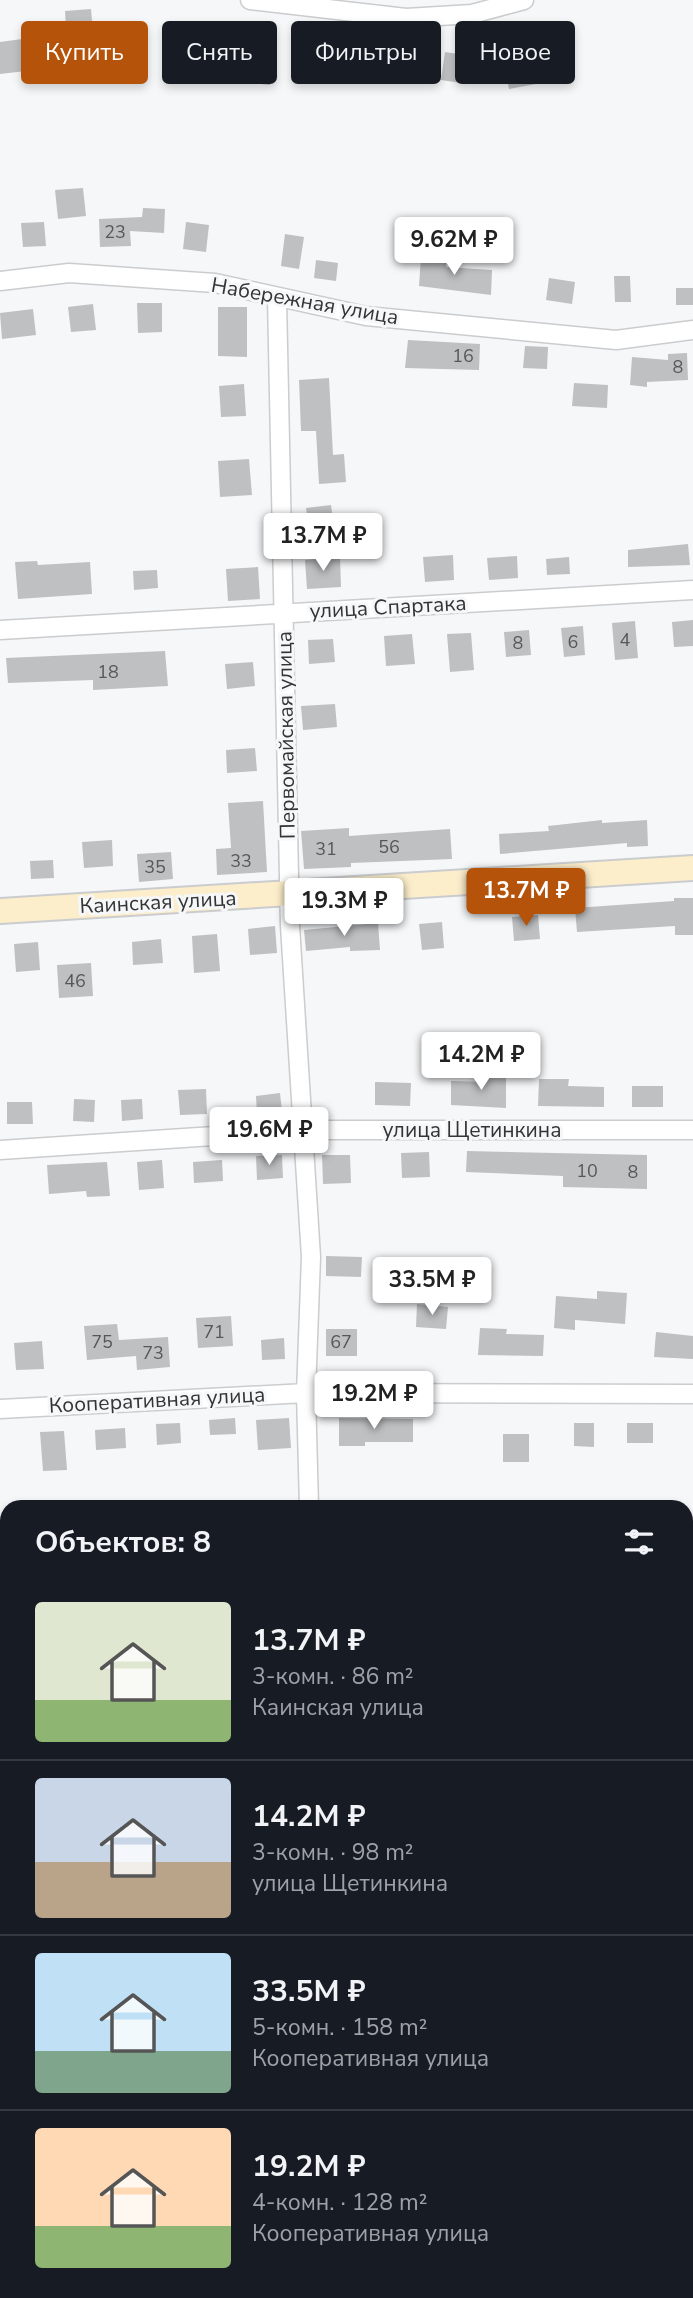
<!DOCTYPE html>
<html lang="ru">
<meta charset="utf-8">
<style>
:root{--surface:#171b24;--page:#20242c;--text:#f1f3f6;--muted:#9ea1a6;--line:#363941;--accent:#b45309}
body{margin:0;font-family:"Nunito Sans",sans-serif;background:var(--page);color:var(--text);height:100vh;display:flex;flex-direction:column;font-size:26px;white-space:nowrap}
*{box-sizing:border-box;margin:0}
p{font-size:23px;color:var(--muted)}
.icon{flex:none;width:38px;height:38px;fill:none;stroke:currentColor;stroke-width:2;stroke-linecap:round;stroke-linejoin:round}
.map{position:relative;flex:1;overflow:hidden}
.drawer{position:absolute;left:0px;top:1500px;width:693px;height:800px;display:flex;flex-direction:column;background:var(--surface);border-radius:21px 21px 0 0;box-shadow:0 4px 10px #0003}
.drawer>*{flex:none}
.hud{position:absolute;left:21px;top:21px;width:651px;height:63px;display:flex;gap:14px}
.price{position:absolute;translate:-50% -60px;padding:0 16px;border-radius:7px;background:#fff;color:#222;font-size:23px;line-height:46px;filter:drop-shadow(0 2px 4px #0008)}
.price::after{content:'';position:absolute;left:50%;top:42px;width:21px;height:16px;margin-left:-10px;background:inherit;clip-path:polygon(0 0,100% 0,50% 100%)}
.price.on{background:var(--accent);color:#fff}
ul{padding:0;list-style:none}
li{display:flex;align-items:center;gap:21px;height:175px;padding:0 35px}
li+li{border-top:2px solid var(--line)}
li span{display:grid;place-items:center;flex:none;width:196px;height:140px;border-radius:7px;color:#555}
li>.icon{margin-inline-start:auto}
span .icon{width:84px;height:84px;fill:#fffc;stroke-width:1}
li b{font-size:30px}
h2{display:flex;justify-content:space-between;align-items:center;height:84px;padding:0 35px;font-size:30px}
.tag{padding:0 24px;border-radius:7px;background:var(--surface);box-shadow:0 4px 10px #0003;font-size:24px;line-height:63px}
.tag.on{background:var(--accent);color:#fff}
.map>svg:first-child{display:block}
.building{fill:#bfc0c2}
.lines{fill:none;stroke-linecap:round;stroke-linejoin:round}
.street-casing{stroke:#cbccce;stroke-width:21}
.secondary-casing{stroke:#cbccce;stroke-width:28}
.street{stroke:#fff;stroke-width:18}
.secondary{stroke:#fceecb;stroke-width:24}
.labels{text-anchor:middle;dominant-baseline:central;stroke-width:6;stroke-linejoin:round;paint-order:stroke}
.number-label{font-size:18px;fill:#575758}
.street-label{font-size:21px;fill:#343435;stroke:#f6f7f9}
</style>
<div class="map">
<svg width="693" height="2298" viewBox="0 0 693 2298">
<rect width="100%" height="100%" fill="#f6f7f9"/>
<!-- building -->
<path class="building" d="M 91,9 L 94,43 L 67,45 L 65,11 Z
M 300,30 L 330,34 L 328,55 L 297,52 Z
M 561,35 L 573,68 L 536,84 L 509,89 L 504,63 L 537,56 L 533,45 Z
M 22,39 L 26,71 L 0,74 L 0,42 Z
M 370,43 L 394,44 L 392,78 L 368,76 Z
M 237,45 L 273,48 L 270,85 L 234,81 Z
M 445,52 L 472,56 L 467,84 L 441,80 Z
M 83,188 L 86,216 L 58,219 L 55,190 Z
M 143,208 L 165,209 L 164,233 L 130,231 L 131,246 L 100,247 L 99,219 L 142,217 Z
M 44,222 L 46,246 L 23,247 L 21,223 Z
M 186,222 L 209,225 L 206,252 L 183,249 Z
M 285,234 L 304,237 L 299,269 L 281,266 Z
M 421,257 L 446,259 L 446,267 L 492,270 L 491,295 L 419,286 Z
M 316,260 L 338,263 L 336,281 L 314,278 Z
M 614,276 L 630,276 L 631,302 L 615,302 Z
M 549,278 L 575,282 L 572,304 L 546,300 Z
M 676,288 L 693,288 L 693,305 L 676,305 Z
M 137,303 L 162,303 L 162,332 L 138,333 Z
M 93,304 L 96,330 L 71,332 L 68,307 Z
M 218,307 L 247,307 L 247,357 L 218,356 Z
M 33,309 L 36,335 L 2,339 L 0,313 Z
M 408,340 L 480,344 L 479,370 L 405,368 Z
M 525,346 L 548,347 L 547,369 L 523,368 Z
M 687,353 L 688,380 L 647,382 L 647,387 L 630,385 L 632,357 L 668,360 L 668,354 Z
M 329,378 L 333,455 L 344,454 L 346,482 L 319,484 L 316,431 L 301,431 L 299,380 Z
M 574,383 L 608,385 L 607,408 L 572,406 Z
M 244,384 L 246,416 L 221,417 L 219,386 Z
M 249,459 L 252,495 L 220,497 L 218,461 Z
M 331,505 L 334,527 L 309,530 L 306,508 Z
M 688,544 L 690,565 L 628,567 L 628,550 Z
M 453,555 L 454,580 L 425,582 L 423,557 Z
M 517,556 L 518,578 L 489,580 L 487,558 Z
M 340,557 L 341,587 L 307,589 L 305,560 Z
M 569,557 L 570,574 L 547,575 L 546,559 Z
M 37,561 L 38,565 L 90,562 L 92,594 L 18,599 L 15,562 Z
M 258,567 L 260,599 L 228,601 L 226,569 Z
M 157,570 L 158,588 L 134,590 L 133,571 Z
M 693,620 L 693,646 L 674,647 L 672,622 Z
M 635,621 L 638,658 L 615,660 L 612,623 Z
M 583,626 L 585,655 L 564,657 L 561,628 Z
M 529,630 L 531,655 L 506,657 L 504,632 Z
M 471,633 L 474,670 L 450,672 L 447,634 Z
M 412,634 L 415,664 L 386,666 L 384,636 Z
M 333,639 L 335,662 L 309,664 L 308,640 Z
M 165,651 L 168,686 L 93,690 L 93,680 L 8,683 L 6,658 Z
M 253,662 L 255,686 L 227,689 L 225,664 Z
M 335,704 L 337,727 L 303,730 L 301,706 Z
M 255,748 L 257,771 L 227,773 L 226,750 Z
M 263,801 L 267,872 L 217,875 L 216,849 L 231,848 L 228,803 Z
M 602,820 L 602,823 L 647,820 L 648,846 L 627,847 L 627,843 L 500,854 L 499,834 L 549,831 L 548,826 Z
M 349,828 L 349,836 L 450,829 L 452,859 L 351,863 L 351,867 L 304,869 L 301,831 Z
M 112,840 L 113,866 L 84,868 L 82,842 Z
M 171,852 L 173,879 L 139,882 L 137,854 Z
M 53,860 L 54,878 L 31,879 L 30,861 Z
M 674,898 L 693,898 L 693,935 L 675,935 L 675,926 L 577,932 L 575,908 L 674,901 Z
M 538,915 L 540,939 L 514,941 L 512,917 Z
M 442,922 L 444,948 L 422,950 L 419,924 Z
M 378,923 L 380,950 L 350,951 L 350,947 L 306,951 L 304,930 Z
M 275,926 L 277,953 L 250,955 L 248,929 Z
M 217,934 L 220,971 L 194,973 L 192,936 Z
M 161,939 L 163,963 L 133,965 L 132,942 Z
M 38,942 L 40,970 L 16,972 L 14,944 Z
M 91,963 L 93,996 L 59,998 L 57,965 Z
M 485,1074 L 506,1074 L 506,1108 L 451,1105 L 451,1081 L 485,1082 Z
M 539,1079 L 569,1079 L 568,1086 L 604,1087 L 604,1107 L 538,1106 Z
M 375,1082 L 411,1083 L 410,1106 L 375,1105 Z
M 632,1086 L 663,1086 L 663,1107 L 632,1107 Z
M 206,1089 L 207,1114 L 180,1115 L 178,1090 Z
M 280,1093 L 282,1111 L 257,1114 L 256,1096 Z
M 74,1099 L 95,1100 L 94,1122 L 73,1121 Z
M 142,1099 L 143,1119 L 122,1121 L 121,1100 Z
M 7,1102 L 32,1102 L 33,1124 L 7,1124 Z
M 467,1151 L 647,1155 L 647,1189 L 563,1187 L 563,1176 L 466,1172 Z
M 429,1152 L 430,1177 L 402,1178 L 401,1153 Z
M 282,1155 L 283,1178 L 257,1180 L 256,1156 Z
M 322,1155 L 350,1155 L 351,1183 L 323,1184 Z
M 162,1160 L 164,1188 L 139,1190 L 137,1162 Z
M 222,1160 L 223,1181 L 194,1183 L 193,1162 Z
M 107,1162 L 110,1196 L 87,1197 L 86,1191 L 49,1194 L 47,1165 Z
M 326,1256 L 362,1257 L 361,1277 L 326,1276 Z
M 597,1291 L 627,1293 L 625,1324 L 575,1320 L 575,1330 L 554,1328 L 556,1296 L 597,1299 Z
M 417,1304 L 448,1307 L 446,1329 L 416,1327 Z
M 231,1316 L 233,1346 L 198,1348 L 196,1318 Z
M 117,1324 L 119,1340 L 168,1337 L 170,1367 L 137,1370 L 136,1356 L 87,1360 L 84,1326 Z
M 480,1328 L 507,1329 L 506,1334 L 544,1335 L 543,1356 L 478,1355 Z
M 326,1329 L 357,1329 L 357,1356 L 326,1356 Z
M 656,1332 L 693,1336 L 693,1359 L 654,1357 Z
M 284,1338 L 285,1359 L 262,1360 L 261,1340 Z
M 42,1341 L 44,1369 L 16,1370 L 14,1343 Z
M 235,1418 L 236,1434 L 210,1435 L 209,1420 Z
M 289,1418 L 291,1448 L 258,1450 L 256,1420 Z
M 339,1418 L 413,1419 L 413,1442 L 365,1442 L 365,1446 L 339,1446 Z
M 180,1423 L 181,1443 L 157,1445 L 156,1424 Z
M 574,1423 L 594,1423 L 594,1447 L 574,1446 Z
M 627,1423 L 653,1423 L 653,1443 L 627,1443 Z
M 125,1428 L 126,1448 L 96,1450 L 95,1430 Z
M 64,1431 L 67,1470 L 43,1471 L 40,1432 Z
M 503,1434 L 529,1434 L 529,1462 L 503,1462 Z"/>
<g class="lines">
<defs>
<path id="street" d="M 250,0 L 406,18 L 472,14 L 524,0
M 0,281 L 69,273 L 215,283 L 366,316 L 616,340 L 693,330
M 277,298 L 290,926 L 311,1257 L 306,1393 L 309,1507
M 0,630 L 693,590
M 0,1150 L 304,1130 L 693,1130
M 0,1409 L 306,1393 L 693,1394
M 0,1705 L 7,1704
M 686,1736 L 693,1718
M 0,1949 L 7,1949
M 258,2298 L 259,2292
M 463,2298 L 465,2292"/>
<path id="secondary" d="M 0,911 L 693,868"/>
</defs>
<!-- street casing -->
<use href="#street" class="street-casing"/>
<!-- secondary casing -->
<use href="#secondary" class="secondary-casing"/>
<!-- street -->
<use href="#street" class="street"/>
<!-- secondary -->
<use href="#secondary" class="secondary"/>
</g>
<g class="labels">
<!-- number labels -->
<g class="number-label">
<text x="115" y="232">23</text>
<text x="463" y="356">16</text>
<text x="678" y="367">8</text>
<text x="625" y="640">4</text>
<text x="573" y="642">6</text>
<text x="518" y="643">8</text>
<text x="108" y="672">18</text>
<text x="389" y="847">56</text>
<text x="326" y="849">31</text>
<text x="241" y="861">33</text>
<text x="155" y="867">35</text>
<text x="75" y="981">46</text>
<text x="587" y="1171">10</text>
<text x="633" y="1172">8</text>
<text x="214" y="1332">71</text>
<text x="102" y="1342">75</text>
<text x="341" y="1342">67</text>
<text x="153" y="1353">73</text>
</g>
<!-- street labels -->
<g class="street-label">
<text transform="translate(305 301) rotate(10)">Набережная улица</text>
<text transform="translate(388 607) rotate(-3)">улица Спартака</text>
<text transform="translate(286 735) rotate(-91)">Первомайская улица</text>
<text transform="translate(158 902) rotate(-3)">Каинская улица</text>
<text x="472" y="1130">улица Щетинкина</text>
<text transform="translate(157 1400) rotate(-3)">Кооперативная улица</text>
</g>
</g>
</svg>
<b class="price" style="left:454px;top:277px">9.62M ₽</b>
<b class="price" style="left:323px;top:573px">13.7M ₽</b>
<b class="price on" style="left:526px;top:928px">13.7M ₽</b>
<b class="price" style="left:344px;top:938px">19.3M ₽</b>
<b class="price" style="left:481px;top:1092px">14.2M ₽</b>
<b class="price" style="left:269px;top:1167px">19.6M ₽</b>
<b class="price" style="left:432px;top:1317px">33.5M ₽</b>
<b class="price" style="left:374px;top:1431px">19.2M ₽</b>
<div class="hud">
<a class="tag on">Купить</a>
<a class="tag">Снять</a>
<a class="tag">Фильтры</a>
<a class="tag">Новое</a>
</div>
<section class="drawer">
<h2>Объектов: 8<svg class="icon" aria-label="filters" viewBox="0 0 24 24"><path d="M4 7h16M4 17h16"/><circle cx="9" cy="7" r="2"/><circle cx="15" cy="17" r="2"/></svg></h2>
<ul>
<li><span style="background:linear-gradient(#dfe7d0 70%,#8fb573 0)"><svg class="icon" aria-label="home" viewBox="0 0 24 24"><path d="M3 11l9-7 9 7M6 9v11h12V9"/></svg></span><div><b>13.7M ₽</b><p>3-комн. · 86 m²</p><p>Каинская улица</p></div></li>
<li><span style="background:linear-gradient(#c9d6e8 60%,#b9a48a 0)"><svg class="icon" aria-label="home" viewBox="0 0 24 24"><path d="M3 11l9-7 9 7M6 9v11h12V9"/></svg></span><div><b>14.2M ₽</b><p>3-комн. · 98 m²</p><p>улица Щетинкина</p></div></li>
<li><span style="background:linear-gradient(#bfe0f5 70%,#7fa58c 0)"><svg class="icon" aria-label="home" viewBox="0 0 24 24"><path d="M3 11l9-7 9 7M6 9v11h12V9"/></svg></span><div><b>33.5M ₽</b><p>5-комн. · 158 m²</p><p>Кооперативная улица</p></div></li>
<li><span style="background:linear-gradient(#ffd9b3 70%,#8fb573 0)"><svg class="icon" aria-label="home" viewBox="0 0 24 24"><path d="M3 11l9-7 9 7M6 9v11h12V9"/></svg></span><div><b>19.2M ₽</b><p>4-комн. · 128 m²</p><p>Кооперативная улица</p></div></li>
</ul>
</section>
</div>
